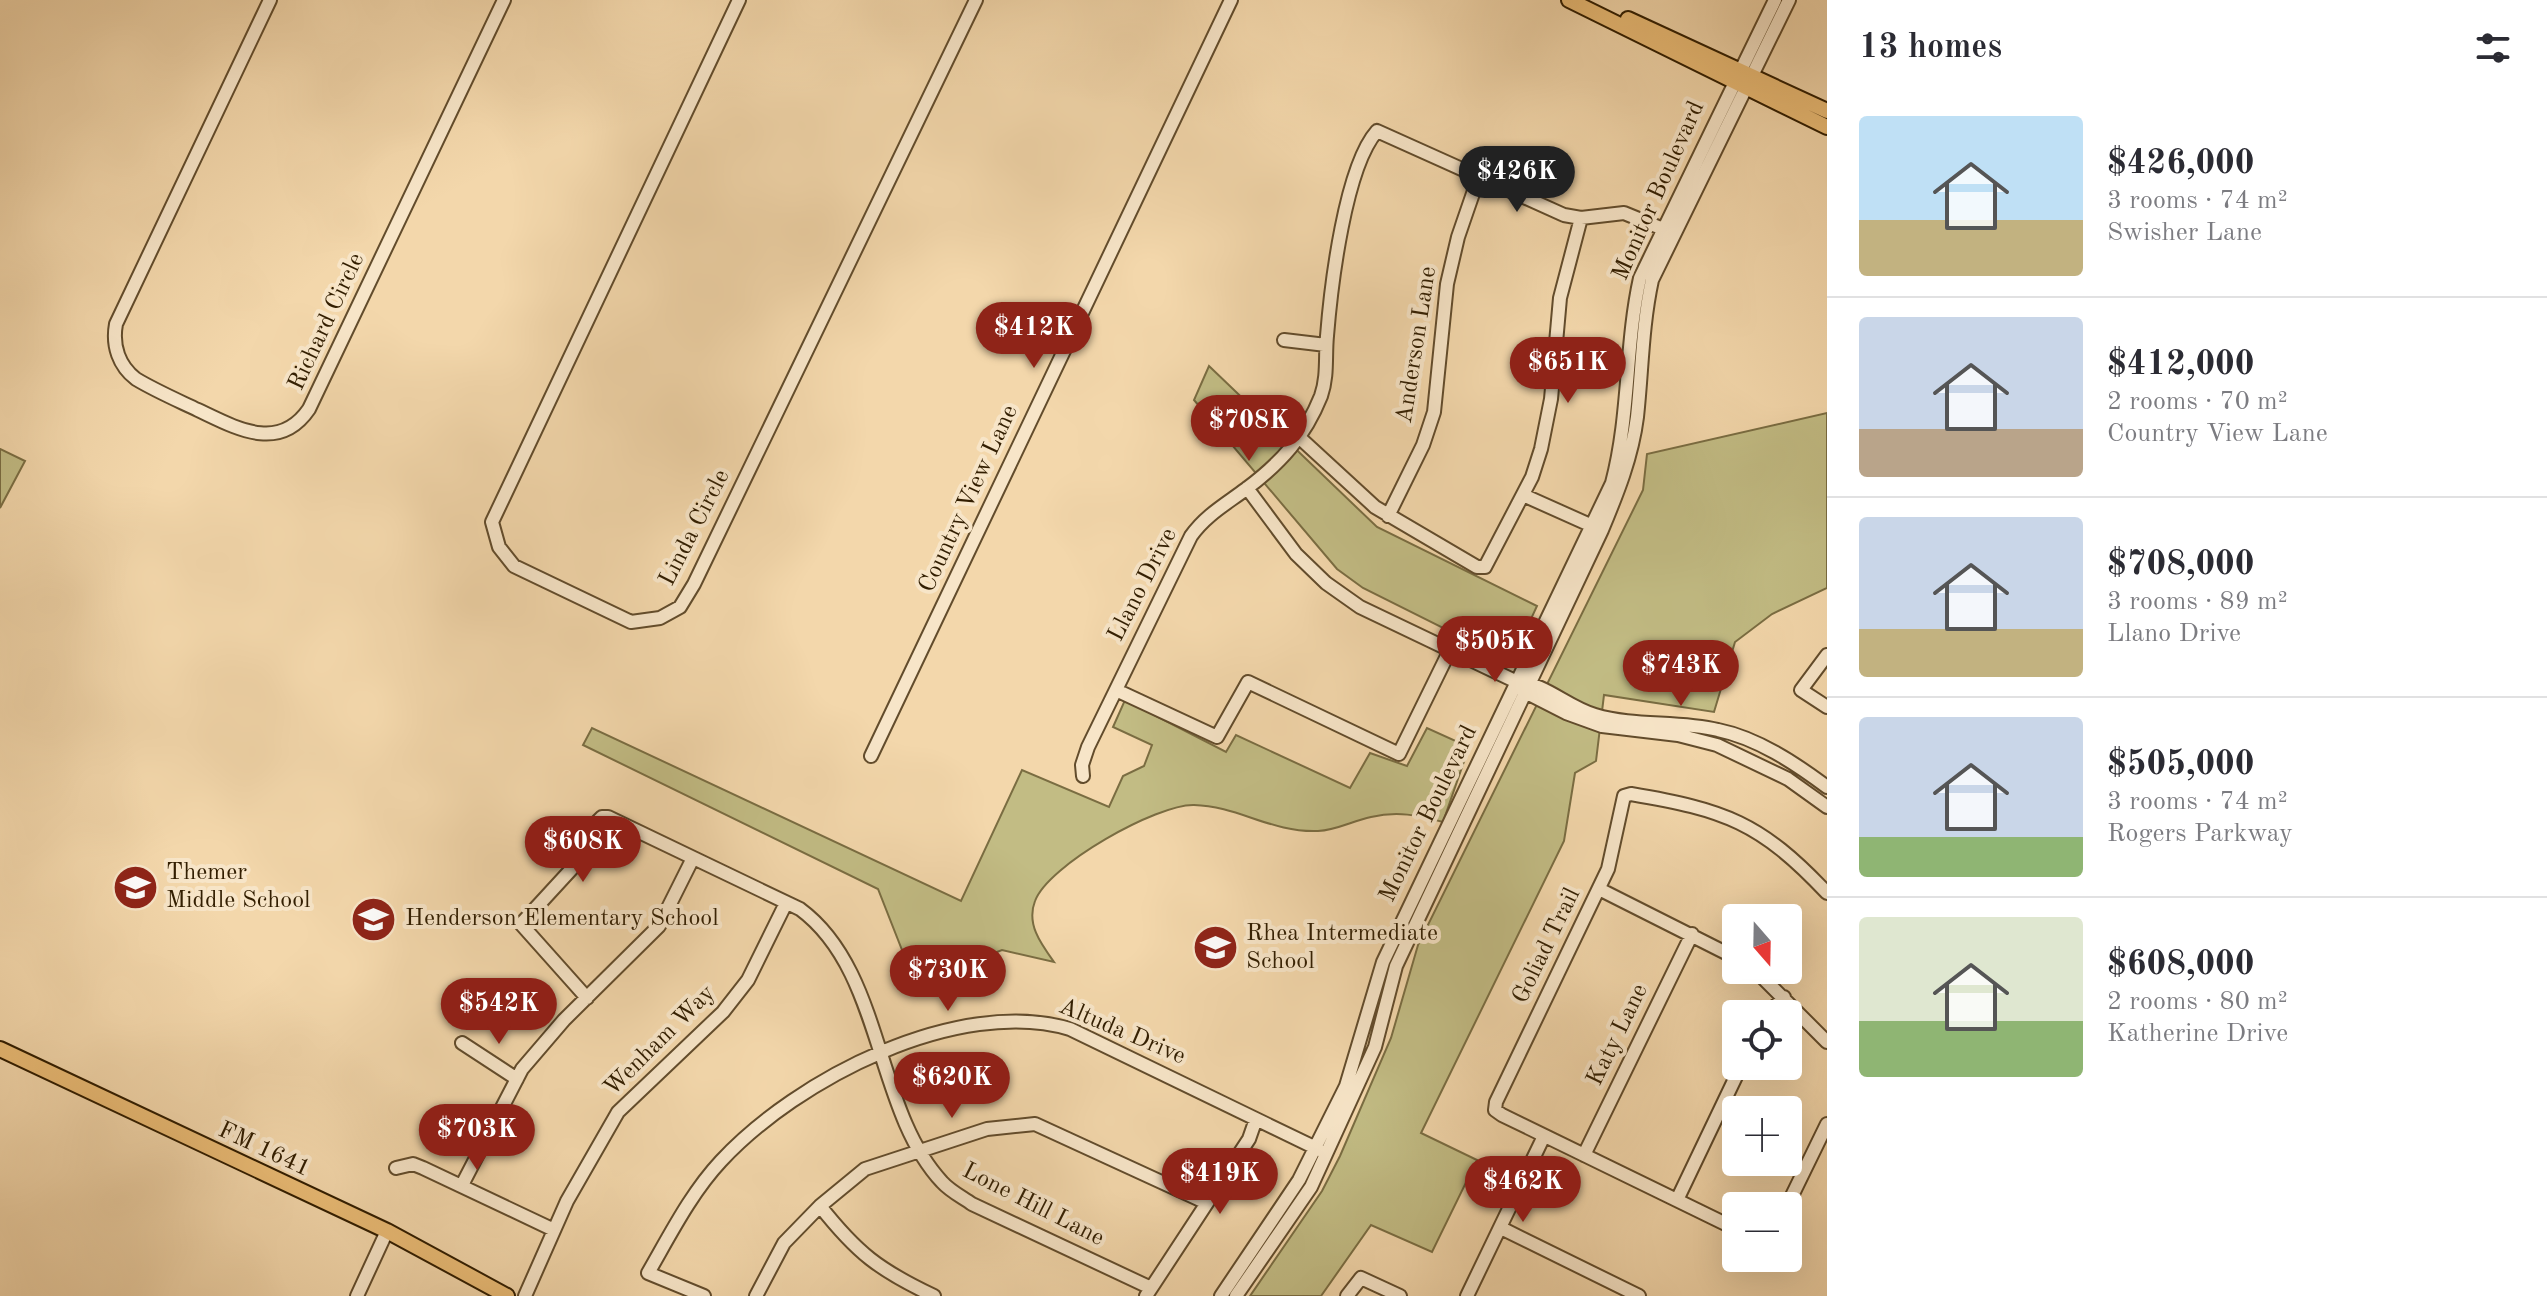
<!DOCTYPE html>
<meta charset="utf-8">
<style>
:root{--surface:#fff;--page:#f2f2f3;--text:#2b2b33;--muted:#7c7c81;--line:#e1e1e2;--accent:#8f2418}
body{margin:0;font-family:"Old Standard TT",serif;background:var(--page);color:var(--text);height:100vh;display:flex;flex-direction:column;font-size:30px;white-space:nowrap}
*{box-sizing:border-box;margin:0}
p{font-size:26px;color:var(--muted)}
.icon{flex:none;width:44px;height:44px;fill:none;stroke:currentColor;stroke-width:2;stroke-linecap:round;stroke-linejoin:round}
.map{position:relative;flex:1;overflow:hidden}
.panel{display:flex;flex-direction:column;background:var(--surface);width:720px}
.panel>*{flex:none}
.needle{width:52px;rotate:160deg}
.fabs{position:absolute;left:1722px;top:904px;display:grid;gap:16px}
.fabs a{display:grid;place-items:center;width:80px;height:80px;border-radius:8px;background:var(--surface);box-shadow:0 8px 32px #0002;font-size:40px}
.price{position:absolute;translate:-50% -68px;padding:0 18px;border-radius:28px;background:var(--accent);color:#fff;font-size:26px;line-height:52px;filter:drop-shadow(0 2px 4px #0008)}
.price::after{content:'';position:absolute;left:50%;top:48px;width:24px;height:18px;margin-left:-12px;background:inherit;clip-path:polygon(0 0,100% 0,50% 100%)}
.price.active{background:#222;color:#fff}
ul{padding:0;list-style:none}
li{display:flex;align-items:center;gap:24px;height:200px;padding:0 32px}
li+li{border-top:2px solid var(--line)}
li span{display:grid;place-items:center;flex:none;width:224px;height:160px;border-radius:8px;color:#555}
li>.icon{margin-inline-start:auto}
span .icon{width:96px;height:96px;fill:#fffc;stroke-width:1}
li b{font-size:34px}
h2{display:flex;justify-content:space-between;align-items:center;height:96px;padding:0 32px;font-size:34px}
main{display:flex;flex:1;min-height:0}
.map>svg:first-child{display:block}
.green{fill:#c2bc84;stroke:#7a6d42;stroke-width:2}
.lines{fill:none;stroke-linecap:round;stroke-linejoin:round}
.minor-casing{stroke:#624c2c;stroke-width:16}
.major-casing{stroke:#321e01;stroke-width:18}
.minor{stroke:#f7e5c8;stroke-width:12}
.major{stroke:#eabc76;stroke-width:14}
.labels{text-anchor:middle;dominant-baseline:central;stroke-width:8;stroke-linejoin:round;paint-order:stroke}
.street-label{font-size:24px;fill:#321e01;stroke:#f7e5c8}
.poi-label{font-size:24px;fill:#321e01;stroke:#f7e5c8;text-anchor:start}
</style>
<main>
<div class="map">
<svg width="1827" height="1296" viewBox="0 0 1827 1296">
<rect width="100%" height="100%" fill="#f3d7ab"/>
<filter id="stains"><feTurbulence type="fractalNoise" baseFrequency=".0025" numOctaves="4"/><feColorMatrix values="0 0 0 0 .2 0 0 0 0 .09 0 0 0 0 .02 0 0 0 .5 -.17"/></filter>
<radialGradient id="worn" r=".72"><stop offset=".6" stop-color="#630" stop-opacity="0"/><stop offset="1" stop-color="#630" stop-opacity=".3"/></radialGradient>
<!-- green -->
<path class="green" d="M 1209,366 L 1377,527 L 1537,606 L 1511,662 L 1363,588 L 1337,569 L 1194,400 Z
M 1827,413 L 1827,588 L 1772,614 L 1735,642 L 1714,712 L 1604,695 L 1596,761 L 1575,773 L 1564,841 L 1421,1133 L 1477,1160 L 1432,1252 L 1371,1225 L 1321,1296 L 1250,1296 L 1322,1191 L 1340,1156 L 1391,1038 L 1418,945 L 1643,490 L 1647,454 Z
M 0,449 L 25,461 L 0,508 Z
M 1125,700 L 1226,752 L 1236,735 L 1350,788 L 1370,753 L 1407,766 L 1427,728 L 1469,747 L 1443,822 C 1418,815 1397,811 1371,817 C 1352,821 1337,830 1318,831 C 1272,833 1238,806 1194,805 C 1157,804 1048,865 1035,901 C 1026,924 1041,944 1054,962 L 1002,950 L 915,983 L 878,889 L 583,745 L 592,728 L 961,901 L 1022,770 L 1109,807 L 1123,776 L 1144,766 L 1152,745 L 1113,727 Z"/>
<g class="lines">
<defs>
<path id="minor" d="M 270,0 L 116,324 C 112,346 119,366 136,379 C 156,391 177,400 198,410 C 236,428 279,453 309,409 L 504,0
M 739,0 L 492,522 L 499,547 L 514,566 L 631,622 L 660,618 L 680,607 L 694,584 L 976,0
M 1284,340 L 1326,345
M 1301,439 L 1375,507 L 1477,567 L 1485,567 L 1532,477 L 1541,449 L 1551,399 L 1560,298 L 1581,218
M 1247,488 L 1296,554 L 1326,583 L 1360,607 L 1517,682 C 1545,683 1567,707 1595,715 C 1635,727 1678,720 1718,730 C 1757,738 1795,763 1827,787
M 1523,495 L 1599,529
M 1388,516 L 1423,445 L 1434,412 L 1447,284 L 1458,237 L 1479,176
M 1827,655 L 1801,690 L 1827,707
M 1116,690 L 1217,737 L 1248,682 L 1399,754 L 1450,650
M 1523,691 L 1566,713 L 1602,726 L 1678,735 L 1717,745 L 1788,779 L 1827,807
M 871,756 L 1231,0
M 1083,776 L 1082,765 L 1088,747 L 1191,536 C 1206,515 1226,504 1246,489 C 1281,463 1305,436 1321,396 C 1328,376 1325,356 1327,336 C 1331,286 1345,167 1377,131 L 1564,215 L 1581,218 L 1624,213 L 1668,231
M 1599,889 L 1736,958
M 1755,970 L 1827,1042
M 587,998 L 521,924 L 578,862 L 597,822 L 602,817 L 608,817 L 800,909 C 884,971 874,1109 942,1182 C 950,1191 962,1197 972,1204 L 1151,1288
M 1768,1014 L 1784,997
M 462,1043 L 517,1079
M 1584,1155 L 1692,934
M 396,1168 L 413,1164 L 423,1168 L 554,1230
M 462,1185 L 522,1069 L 564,1020 L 659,926 L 693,858
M 1677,1200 L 1741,1066
M 820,1206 C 857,1253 879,1270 934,1296
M 1787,1206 L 1827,1124
M 1501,1228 L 1639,1296
M 1736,1229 L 1502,1115 L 1495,1110 L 1496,1102 L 1608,869 L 1624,796 L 1631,794 C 1725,810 1760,822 1827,893
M 357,1296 L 387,1231
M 525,1296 L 567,1201 L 618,1112 L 723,1012 L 748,980 L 786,903
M 704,1296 L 648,1273 C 670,1235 691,1193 721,1161 C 797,1079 958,996 1070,1029 L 1320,1150
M 756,1296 L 784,1243 L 820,1206 L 865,1169 L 987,1129 L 1035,1124 L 1207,1203
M 1146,1296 L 1249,1139 L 1256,1119
M 1221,1296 L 1299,1180 L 1346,1086 L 1383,962 L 1612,483 C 1630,415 1625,346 1640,278 L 1775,0
M 1236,1296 L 1311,1187 L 1375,1047 L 1396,966 L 1602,530 C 1617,494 1632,457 1637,417 C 1642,371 1642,326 1652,280 L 1789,0
M 1347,1296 L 1361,1278 L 1400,1296
M 1467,1296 L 1544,1136"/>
<path id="major" d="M 1569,0 L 1827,127
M 1628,19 L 1827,111
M 0,1049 L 387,1231 L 507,1296"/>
</defs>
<!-- minor casing -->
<use href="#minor" class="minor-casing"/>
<!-- major casing -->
<use href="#major" class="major-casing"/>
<!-- minor -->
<use href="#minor" class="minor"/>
<!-- major -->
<use href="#major" class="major"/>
</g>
<!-- icons -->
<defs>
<symbol id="school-disc" viewBox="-11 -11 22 22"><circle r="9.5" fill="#8f2418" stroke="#f7e5c8"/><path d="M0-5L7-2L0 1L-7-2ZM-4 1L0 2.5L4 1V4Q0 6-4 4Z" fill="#fff"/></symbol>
</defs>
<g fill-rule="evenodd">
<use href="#school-disc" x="110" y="862" width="51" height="51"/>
<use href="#school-disc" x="348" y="894" width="51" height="51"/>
<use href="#school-disc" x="1190" y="922" width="51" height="51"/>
</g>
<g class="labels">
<!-- street labels -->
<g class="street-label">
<text transform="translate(1659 191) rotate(-66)">Monitor Boulevard</text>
<text transform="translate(327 322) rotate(-65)">Richard Circle</text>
<text transform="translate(1417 345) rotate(-81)">Anderson Lane</text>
<text transform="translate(969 499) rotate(-65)">Country View Lane</text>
<text transform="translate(695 528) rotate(-63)">Linda Circle</text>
<text transform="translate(1143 585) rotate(-63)">Llano Drive</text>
<text transform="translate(1429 814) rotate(-64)">Monitor Boulevard</text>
<text transform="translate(1547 946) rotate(-64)">Goliad Trail</text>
<text transform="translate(1122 1032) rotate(23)">Altuda Drive</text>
<text transform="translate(1618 1035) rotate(-64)">Katy Lane</text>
<text transform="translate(660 1041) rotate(-45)">Wenham Way</text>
<text transform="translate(264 1150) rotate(25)">FM 1641</text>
<text transform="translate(1033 1205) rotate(27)">Lone Hill Lane</text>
</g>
<!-- poi labels -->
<g class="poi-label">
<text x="166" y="873">Themer<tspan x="166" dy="28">Middle School</tspan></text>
<text x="405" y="919">Henderson Elementary School</text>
<text x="1246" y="934">Rhea Intermediate<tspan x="1246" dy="28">School</tspan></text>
</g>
</g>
<rect width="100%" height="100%" filter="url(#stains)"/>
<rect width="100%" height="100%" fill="url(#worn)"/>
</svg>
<div class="fabs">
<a><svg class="needle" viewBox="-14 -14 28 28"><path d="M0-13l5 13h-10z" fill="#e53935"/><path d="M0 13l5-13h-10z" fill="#7c7c81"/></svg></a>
<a><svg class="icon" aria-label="locate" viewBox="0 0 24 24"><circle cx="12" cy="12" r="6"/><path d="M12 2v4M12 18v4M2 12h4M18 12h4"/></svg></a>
<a>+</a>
<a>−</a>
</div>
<b class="price active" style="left:1517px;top:214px">$426K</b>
<b class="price" style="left:1034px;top:370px">$412K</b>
<b class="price" style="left:1568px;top:405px">$651K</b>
<b class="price" style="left:1249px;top:463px">$708K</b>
<b class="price" style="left:1495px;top:684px">$505K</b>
<b class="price" style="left:1681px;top:708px">$743K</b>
<b class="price" style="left:583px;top:884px">$608K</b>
<b class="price" style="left:948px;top:1013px">$730K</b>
<b class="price" style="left:499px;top:1046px">$542K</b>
<b class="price" style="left:952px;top:1120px">$620K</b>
<b class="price" style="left:477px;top:1172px">$703K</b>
<b class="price" style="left:1220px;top:1216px">$419K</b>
<b class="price" style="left:1523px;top:1224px">$462K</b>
</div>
<section class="panel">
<h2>13 homes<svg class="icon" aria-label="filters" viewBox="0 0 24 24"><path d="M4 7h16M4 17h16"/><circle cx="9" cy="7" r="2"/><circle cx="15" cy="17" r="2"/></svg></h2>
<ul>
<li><span style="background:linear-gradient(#bfe0f5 65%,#c2b280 0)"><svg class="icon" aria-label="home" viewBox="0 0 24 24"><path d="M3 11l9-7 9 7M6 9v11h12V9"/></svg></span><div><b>$426,000</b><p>3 rooms · 74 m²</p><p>Swisher Lane</p></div></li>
<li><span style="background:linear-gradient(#c9d6e8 70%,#b9a48a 0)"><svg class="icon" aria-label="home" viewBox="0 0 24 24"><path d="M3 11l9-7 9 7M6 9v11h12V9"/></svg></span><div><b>$412,000</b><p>2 rooms · 70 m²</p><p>Country View Lane</p></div></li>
<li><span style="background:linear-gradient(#c9d6e8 70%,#c2b280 0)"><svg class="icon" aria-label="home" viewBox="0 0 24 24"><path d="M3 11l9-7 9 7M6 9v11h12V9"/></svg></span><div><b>$708,000</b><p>3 rooms · 89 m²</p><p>Llano Drive</p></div></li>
<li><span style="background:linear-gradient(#c9d6e8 75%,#8fb573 0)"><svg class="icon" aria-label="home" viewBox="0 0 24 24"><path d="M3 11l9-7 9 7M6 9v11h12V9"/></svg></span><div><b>$505,000</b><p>3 rooms · 74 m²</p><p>Rogers Parkway</p></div></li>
<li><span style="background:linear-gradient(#dfe7d0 65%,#8fb573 0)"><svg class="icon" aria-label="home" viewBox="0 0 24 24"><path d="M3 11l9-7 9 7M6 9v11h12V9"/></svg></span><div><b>$608,000</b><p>2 rooms · 80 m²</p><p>Katherine Drive</p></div></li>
</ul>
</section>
</main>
